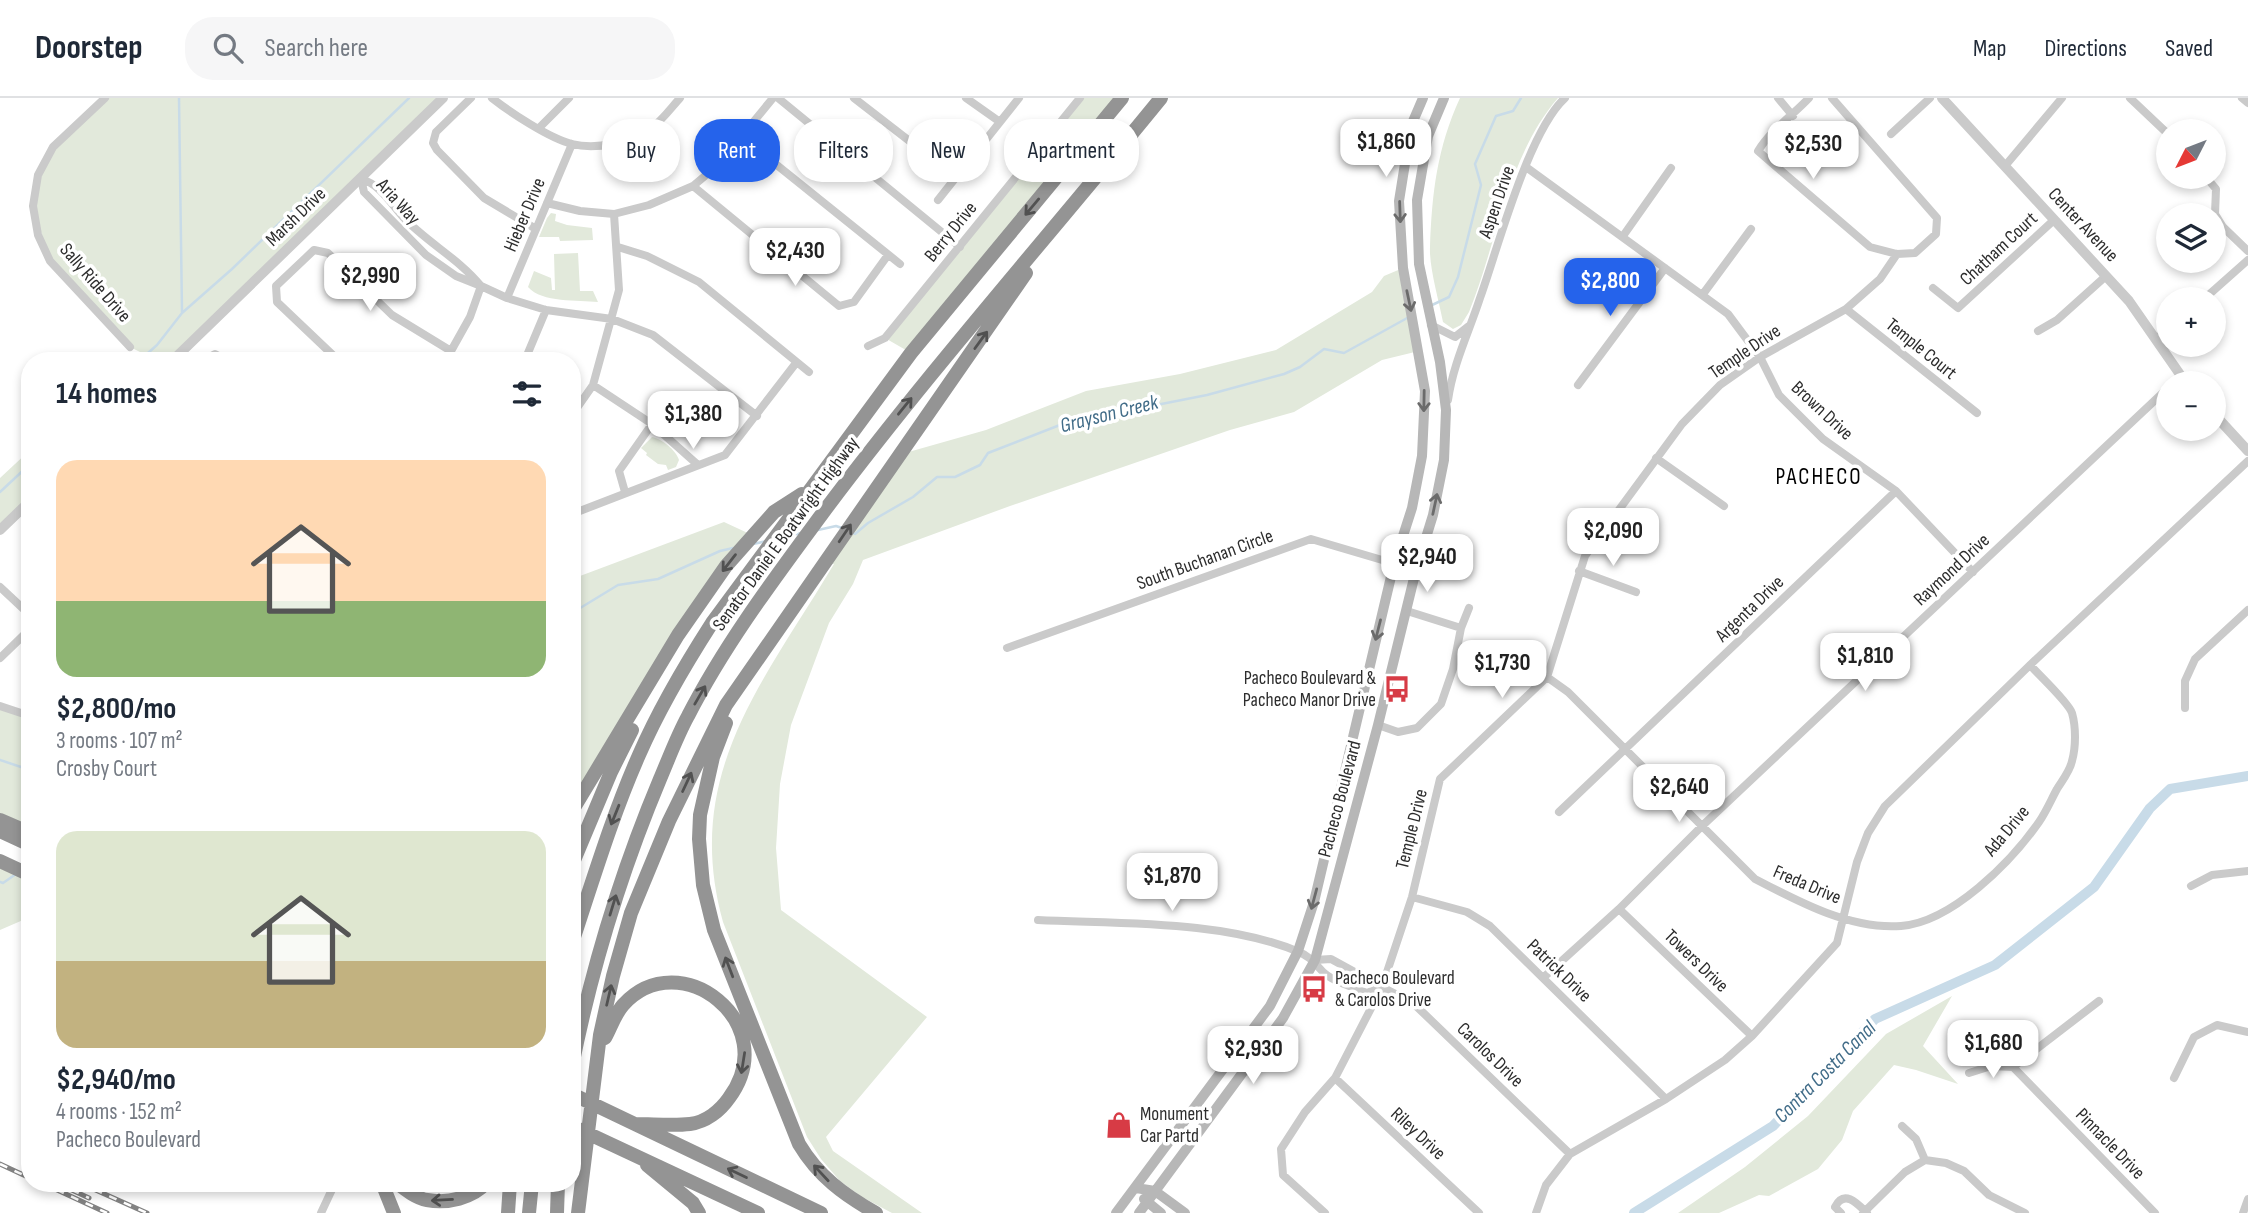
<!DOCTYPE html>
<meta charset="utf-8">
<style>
:root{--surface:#fff;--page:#f6f6f7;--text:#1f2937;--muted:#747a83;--line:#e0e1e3;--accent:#2563eb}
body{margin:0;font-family:"Sofia Sans Condensed",sans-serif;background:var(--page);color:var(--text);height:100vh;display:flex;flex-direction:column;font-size:26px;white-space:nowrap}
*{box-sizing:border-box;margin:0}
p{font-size:23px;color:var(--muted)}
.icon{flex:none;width:38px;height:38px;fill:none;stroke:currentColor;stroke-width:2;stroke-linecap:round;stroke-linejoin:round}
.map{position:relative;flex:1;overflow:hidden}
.drawer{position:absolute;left:21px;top:254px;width:560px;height:840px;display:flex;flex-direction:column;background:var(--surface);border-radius:28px;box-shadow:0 4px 10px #0003}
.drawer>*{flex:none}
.hud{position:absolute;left:602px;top:21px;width:665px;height:63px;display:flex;gap:14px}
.needle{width:46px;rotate:228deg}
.fabs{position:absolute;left:2156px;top:21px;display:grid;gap:14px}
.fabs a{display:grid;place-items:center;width:70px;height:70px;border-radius:50%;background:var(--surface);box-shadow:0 4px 10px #0003;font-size:35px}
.price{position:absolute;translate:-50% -60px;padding:0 16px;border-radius:14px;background:#fff;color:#222;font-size:23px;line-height:46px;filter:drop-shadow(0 2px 4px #0008)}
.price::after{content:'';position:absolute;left:50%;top:42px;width:21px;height:16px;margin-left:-10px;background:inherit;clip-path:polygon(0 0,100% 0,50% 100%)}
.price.active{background:var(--accent);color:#fff}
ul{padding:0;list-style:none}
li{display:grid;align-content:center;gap:14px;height:371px;padding:0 35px}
li span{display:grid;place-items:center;height:217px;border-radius:21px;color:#555}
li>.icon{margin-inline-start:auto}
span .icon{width:126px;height:126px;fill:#fffc;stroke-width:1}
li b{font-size:30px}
h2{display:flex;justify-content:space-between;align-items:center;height:84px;padding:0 35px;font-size:30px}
.chip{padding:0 24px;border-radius:28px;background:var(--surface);box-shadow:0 4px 10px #0003;font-size:24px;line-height:63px}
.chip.active{background:var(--accent);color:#fff}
header{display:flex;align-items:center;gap:42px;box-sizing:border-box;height:98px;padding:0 35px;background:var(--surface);border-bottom:2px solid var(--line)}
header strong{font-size:33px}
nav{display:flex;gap:38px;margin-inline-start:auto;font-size:24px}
.search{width:490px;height:63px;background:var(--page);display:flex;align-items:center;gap:18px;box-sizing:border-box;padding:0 24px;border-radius:28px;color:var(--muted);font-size:26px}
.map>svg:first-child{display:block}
.green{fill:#e2e9db}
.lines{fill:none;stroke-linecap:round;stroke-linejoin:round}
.stream{stroke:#c8dbe8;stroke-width:2.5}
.canal{stroke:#c8dbe8;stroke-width:10}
.minor{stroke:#cacaca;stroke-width:8}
.tertiary{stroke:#cacaca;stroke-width:10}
.secondary{stroke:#b7b7b7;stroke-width:10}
.motorway{stroke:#949494;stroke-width:14}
.rail-casing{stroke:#828282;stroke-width:5}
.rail{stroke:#fff;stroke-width:2.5;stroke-dasharray:8;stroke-linecap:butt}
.oneway{stroke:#515151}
.oneway2{stroke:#6b6b6b}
.labels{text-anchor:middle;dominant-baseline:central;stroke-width:7;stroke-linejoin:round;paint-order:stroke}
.street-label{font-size:19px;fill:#2d2d2d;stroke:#fff}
.poi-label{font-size:19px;fill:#2d2d2d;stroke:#fff;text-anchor:start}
.water-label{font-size:21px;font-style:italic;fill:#416c88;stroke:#fff}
.quarter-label{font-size:23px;letter-spacing:2px;fill:#000;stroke:#fff}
</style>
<header>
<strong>Doorstep</strong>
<div class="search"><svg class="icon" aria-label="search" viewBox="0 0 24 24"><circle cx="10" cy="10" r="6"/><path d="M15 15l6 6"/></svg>Search here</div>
<nav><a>Map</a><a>Directions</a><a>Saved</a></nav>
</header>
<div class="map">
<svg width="2248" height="1115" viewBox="0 0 2248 1115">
<rect width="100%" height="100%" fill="#fff"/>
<!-- green -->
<path class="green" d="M 105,0 L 442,0 L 173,262 L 131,262 L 140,254 L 130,249 L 50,163 L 33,108 L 38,77 L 53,49 Z
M 1080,0 L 1122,0 L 911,255 L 885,240 Z
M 1460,0 L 1558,0 C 1508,57 1497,145 1469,214 L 1461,227 L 1453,231 L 1443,224 C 1439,203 1429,169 1430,149 C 1432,95 1437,50 1460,0 Z
M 551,115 L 556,116 L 555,123 L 567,127 L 592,130 L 593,142 L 560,143 L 559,139 L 539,139 L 547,120 Z
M 578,155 L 580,193 L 593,193 L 598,204 C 578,202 542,205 528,189 L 534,173 L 551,180 L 552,192 L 555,192 L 554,156 Z
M 1403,170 L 1419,253 L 1382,262 L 1294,314 L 1230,332 L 1010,408 L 863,462 L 853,486 L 829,525 L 791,627 L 780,686 L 776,750 L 781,812 L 927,919 L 826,1039 L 833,1053 L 922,1115 L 892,1115 L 862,1099 L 840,1083 L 821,1061 L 807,1039 L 723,824 C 682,676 763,585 834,466 L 824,467 L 898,357 L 986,332 L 1086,293 L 1180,276 L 1276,252 L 1372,194 L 1384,178 Z
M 652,339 C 662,341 676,352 679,362 L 676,369 L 668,372 L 666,367 L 658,366 L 646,357 L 647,355 L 641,350 Z
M 30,352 L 30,403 L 0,432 L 0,380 Z
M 724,424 L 752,437 L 726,468 L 572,713 L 572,481 Z
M 0,608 L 30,618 L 30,747 L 0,733 Z
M 0,762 L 30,776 L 30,819 L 0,832 Z
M 1952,898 L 1923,948 L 1958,986 L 1916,972 L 1894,967 L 1853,1013 L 1842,1042 L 1818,1071 L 1769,1098 L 1759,1097 L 1719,1115 L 1678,1115 L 1745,1069 L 1808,1018 L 1886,936 Z"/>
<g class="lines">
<!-- stream -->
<path class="stream" d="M 179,0 L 182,214
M 1430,208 L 1449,199 L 1458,179 L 1481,87 L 1475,66 L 1496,18 L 1513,13 L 1521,0
M 140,262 L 157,247 L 182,215 L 232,171 L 409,0
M 0,394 L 30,366
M 818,432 L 836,428 L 842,430
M 851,434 L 855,436 L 868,425 L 913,399 L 937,379 L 955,379 L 980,367 L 988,355 L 1065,325 L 1207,297 L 1284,276 L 1300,269 L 1324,251 L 1344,255 L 1409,219
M 784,439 L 801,435
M 753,446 L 767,443
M 572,515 L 618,487 L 658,481 L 720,453 L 733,450
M 0,662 L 30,672
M 0,784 L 3,785 L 16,776"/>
<!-- canal -->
<path class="canal" d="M 1634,1115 L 1773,1028 L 1875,921 L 1995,867 L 2094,789 L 2150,710 L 2170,691 L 2248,678"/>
<!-- minor -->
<path class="minor" d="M 105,0 L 53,49 L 38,77 L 33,108 L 38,137 L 50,163 L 130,249
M 471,0 L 436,34 L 433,45 L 437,52 L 484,100 L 536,131
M 492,0 C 511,15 549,40 572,46 C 596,52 629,45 650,31 C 661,24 671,10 680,0
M 778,0 L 960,149
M 854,0 L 956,79
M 966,0 L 1000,24
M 1778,0 L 1793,18
M 1809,0 C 1792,18 1771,32 1758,53 L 1870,149 L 1897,156 L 1915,155 L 1936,136 L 1937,120 L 1832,0
M 2130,0 L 2168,36
M 2242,0 L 2248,5
M 539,30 L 569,0
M 1891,36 L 1930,0
M 742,39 L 900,166
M 2005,68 L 2062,0
M 1526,69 L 1728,216 L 1760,259 L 1779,297 L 1823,341 L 1896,393 L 1973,474
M 2206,79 L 2216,91 L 2215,116 L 2223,129 L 2248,153
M 361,81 C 380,86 391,106 404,120 C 428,145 459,161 481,188 L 456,178 L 426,157 L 364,94 Z
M 693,88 L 839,208 L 854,204 L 888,157
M 938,102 L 1019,0
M 547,105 L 580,113 L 614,116 L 649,107 L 693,88 L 718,67 L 773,0
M 1623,138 L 1671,70
M 618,149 L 647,158 L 699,184 L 809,274
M 1933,190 L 1958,210 L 2054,122
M 1703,196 L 1751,131
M 507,200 L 572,46
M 2204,201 L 2248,162
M 1846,211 L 1977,315
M 1431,227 L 1455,239 L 1469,228
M 2038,233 L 2057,222 L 2106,178
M 2156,241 L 2168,231
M 868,248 L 885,240 L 1080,0
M 451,253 L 470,219 L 481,188 L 507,200 L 546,212 L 612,221 L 653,237 L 757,318
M 204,262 L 215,256 L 226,262
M 338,262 L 277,204 L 276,188 L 314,152 L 328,155 L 392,217 L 451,253 L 442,262
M 525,262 L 546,212
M 593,287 L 652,326 L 698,367
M 1578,287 L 1665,170
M 1448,302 C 1453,266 1469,234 1480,200 C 1498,150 1528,34 1565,0
M 572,317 L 593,287 L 619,192 L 614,116
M 1656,360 L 1724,408
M 625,394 L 619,373 L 652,326
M 25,407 L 30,418
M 572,416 L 725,357 L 796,265
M 1579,473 L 1636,494
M 0,489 L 30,517
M 1407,513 L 1461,530
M 1007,550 L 1311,441 L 1416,472
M 0,560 L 30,531
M 1547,579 L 1568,594 L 1755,781 C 1799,804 1851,832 1901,828 C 1952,824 2011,764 2039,724 C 2046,714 2051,702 2057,691 C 2062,683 2070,673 2072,663 C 2076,649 2076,629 2072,615 C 2069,605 2039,577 2030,567
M 0,608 L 30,618
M 2185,610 L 2185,583 L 2195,561 L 2248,512
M 1378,627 L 1398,634 L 1417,630 L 1441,606 L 1453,571 L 1461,530 L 1469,510
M 1559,714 L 1896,393
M 2191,788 L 2212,777 L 2248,773
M 1412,799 L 1467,814 L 1490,828 L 1666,1001
M 1619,811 L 1752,938
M 1038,822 C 1119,826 1224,822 1299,854 C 1311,859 1315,866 1323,874 C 1333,884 1354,889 1367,895 L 1382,889 L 1331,861 L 1315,862
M 1544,879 L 1619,811 L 1702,728 L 2168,290
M 1382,889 L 1413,905 L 1570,1056
M 2013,969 L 2155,1115
M 2013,969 L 2099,903
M 1969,975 L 1991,968 L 2013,969
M 1335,980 L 1479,1115
M 2174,980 L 2194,939 L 2217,927 L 2248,934
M 1902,1028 L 1916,1041 L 1925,1062
M 321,1115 L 335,1085
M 1325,1115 L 1283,1077 L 1281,1051 L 1305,1014 L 1335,980 L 1382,889 L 1412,799 L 1440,681 L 1547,579 L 1585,458 L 1682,326 L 1720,287 L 1760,259 L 1846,211 L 1880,181 L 1897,156
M 1536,1115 L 1546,1087 L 1570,1056 L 1666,1001 L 1725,962 L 1752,938 L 1837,845 L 1857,764 L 1868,735 L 1885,708 L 2030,567 L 2248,363
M 1841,1115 L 1835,1109 C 1844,1091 1857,1105 1867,1115
M 1863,1115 L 1905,1074 L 1925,1062 L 1946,1065 L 1964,1073 L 1989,1097 L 2025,1115
M 2243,1115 L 2248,1101"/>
<!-- tertiary -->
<path class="tertiary" d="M 1942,0 L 2129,203 L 2186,285
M 173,262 L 443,0
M 2214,316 L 2248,353
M 0,432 L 30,403"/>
<!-- secondary -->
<path class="secondary" d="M 1136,1090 L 1155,1093 L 1185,1115
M 1144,1101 L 1161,1115
M 1116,1115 L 1270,908 L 1298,853 L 1314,804 L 1394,466 L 1412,410 L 1422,358 L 1425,293 L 1403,170 L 1399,103 L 1411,28 L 1423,0
M 1139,1115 L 1283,920 L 1315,862 L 1378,627 L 1416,472 L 1433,417 L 1444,362 L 1446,312 L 1440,264 L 1419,166 L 1417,102 L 1428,38 L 1444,0"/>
<!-- motorway -->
<path class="motorway" d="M 726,625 L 713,659 L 700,717 L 699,741 L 703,787 L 714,832 L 799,1046 C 818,1078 844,1097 876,1115
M 572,713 L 678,537 L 726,468 L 774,414 L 802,396
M 0,722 L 30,735
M 0,733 L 30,747
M 0,763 L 30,777
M 572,767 L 611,674 L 632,632
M 572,845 C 593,782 612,718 639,657 C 659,611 685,567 712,525 L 911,255 L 1122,0
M 605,940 C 611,929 615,916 623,907 C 680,844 784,926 729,1000 C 720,1013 706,1024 690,1026 C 673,1028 653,1026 636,1026
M 572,968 C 592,869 621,774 660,681 C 669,660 677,638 688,618 C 725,546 774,481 822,416 C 929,273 1048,139 1161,0
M 572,996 L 821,1115
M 572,1028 L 758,1115
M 647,1067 L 693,1105 L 699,1115
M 382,1085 L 394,1115
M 397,1085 C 406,1092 416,1100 427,1102 C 447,1106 473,1100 486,1085
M 508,1115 L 510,1085
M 529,1115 L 532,1085
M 557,1115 L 558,1085
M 578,1115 L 600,937 L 613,878 L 631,815 L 669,723 L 726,607 L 1026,175"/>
<defs>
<path id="rail" d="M 0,1066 L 30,1080
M 42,1085 L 107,1115
M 57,1085 L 89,1100
M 80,1085 L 147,1115"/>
</defs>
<!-- rail casing -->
<use href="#rail" class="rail-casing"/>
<!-- rail -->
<use href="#rail" class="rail"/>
</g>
<!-- one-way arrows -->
<defs><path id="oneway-shaft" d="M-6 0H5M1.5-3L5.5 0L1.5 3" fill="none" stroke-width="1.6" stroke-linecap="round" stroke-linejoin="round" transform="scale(1.75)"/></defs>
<g class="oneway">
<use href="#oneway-shaft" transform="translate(1032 109) rotate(130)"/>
<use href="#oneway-shaft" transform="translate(981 242) rotate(-54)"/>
<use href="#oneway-shaft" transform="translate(905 308) rotate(-51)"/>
<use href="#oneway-shaft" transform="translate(845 435) rotate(-56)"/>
<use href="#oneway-shaft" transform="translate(729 465) rotate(128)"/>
<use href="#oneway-shaft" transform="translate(700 597) rotate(-60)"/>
<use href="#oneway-shaft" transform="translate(687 684) rotate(-65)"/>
<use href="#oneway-shaft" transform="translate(615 717) rotate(112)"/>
<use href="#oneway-shaft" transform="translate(613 807) rotate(-73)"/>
<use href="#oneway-shaft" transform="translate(729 869) rotate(-111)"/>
<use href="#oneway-shaft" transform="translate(609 897) rotate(-77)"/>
<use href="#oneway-shaft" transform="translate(743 965) rotate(99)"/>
<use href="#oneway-shaft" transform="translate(737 1075) rotate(-154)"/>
<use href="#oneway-shaft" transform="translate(821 1075) rotate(-133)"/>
<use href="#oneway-shaft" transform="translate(442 1102) rotate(177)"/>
</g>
<g class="oneway2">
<use href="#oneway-shaft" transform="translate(1400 114) rotate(88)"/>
<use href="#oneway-shaft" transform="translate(1409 203) rotate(78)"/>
<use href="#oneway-shaft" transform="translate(1424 303) rotate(91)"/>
<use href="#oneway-shaft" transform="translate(1435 406) rotate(-78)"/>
<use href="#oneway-shaft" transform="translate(1378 532) rotate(104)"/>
<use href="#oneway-shaft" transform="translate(1314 801) rotate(105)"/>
</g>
<!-- icons -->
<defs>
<symbol id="bus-bare" viewBox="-9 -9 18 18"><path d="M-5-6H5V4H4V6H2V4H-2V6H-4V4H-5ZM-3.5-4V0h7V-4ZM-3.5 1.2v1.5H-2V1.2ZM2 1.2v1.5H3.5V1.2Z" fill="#d73b45" stroke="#fff" stroke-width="2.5" paint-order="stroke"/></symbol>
<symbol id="shop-bare" viewBox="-9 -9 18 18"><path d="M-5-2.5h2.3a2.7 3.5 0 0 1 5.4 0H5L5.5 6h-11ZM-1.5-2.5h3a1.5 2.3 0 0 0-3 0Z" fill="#d73b45" stroke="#fff" stroke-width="2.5" paint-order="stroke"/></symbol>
</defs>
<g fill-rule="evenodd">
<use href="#bus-bare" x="1378" y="572" width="38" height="38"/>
<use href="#bus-bare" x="1295" y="872" width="38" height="38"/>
<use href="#shop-bare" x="1100" y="1008" width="38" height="38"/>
</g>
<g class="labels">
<!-- street labels -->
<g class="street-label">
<text transform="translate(398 104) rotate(48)">Aria Way</text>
<text transform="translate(1497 104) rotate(-71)">Aspen Drive</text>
<text transform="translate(525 117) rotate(-67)">Hieber Drive</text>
<text transform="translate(296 119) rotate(-44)">Marsh Drive</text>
<text transform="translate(2083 127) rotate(47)">Center Avenue</text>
<text transform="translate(951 134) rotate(-51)">Berry Drive</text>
<text transform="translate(1999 151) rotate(-43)">Chatham Court</text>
<text transform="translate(95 185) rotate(49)">Sally Ride Drive</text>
<text transform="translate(1921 251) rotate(39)">Temple Court</text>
<text transform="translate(1745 254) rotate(-34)">Temple Drive</text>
<text transform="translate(1822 313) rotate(43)">Brown Drive</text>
<text transform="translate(786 436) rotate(-54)">Senator Daniel E Boatwright Highway</text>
<text transform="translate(1205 462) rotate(-20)">South Buchanan Circle</text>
<text transform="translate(1952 472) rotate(-43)">Raymond Drive</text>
<text transform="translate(1750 511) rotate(-44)">Argenta Drive</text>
<text transform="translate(1340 701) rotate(-75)">Pacheco Boulevard</text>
<text transform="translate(1412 731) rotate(-76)">Temple Drive</text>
<text transform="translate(2007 733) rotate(-50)">Ada Drive</text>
<text transform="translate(1807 787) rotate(23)">Freda Drive</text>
<text transform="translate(1696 863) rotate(44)">Towers Drive</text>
<text transform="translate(1559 873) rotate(44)">Patrick Drive</text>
<text transform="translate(1490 957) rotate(44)">Carolos Drive</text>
<text transform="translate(1418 1036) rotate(43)">Riley Drive</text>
<text transform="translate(2110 1046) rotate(46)">Pinnacle Drive</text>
</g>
<!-- poi labels -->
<g class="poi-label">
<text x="1376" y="580" text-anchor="end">Pacheco Boulevard &amp;<tspan x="1376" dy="22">Pacheco Manor Drive</tspan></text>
<text x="1335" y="880">Pacheco Boulevard<tspan x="1335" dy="22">&amp; Carolos Drive</tspan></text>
<text x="1140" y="1016">Monument<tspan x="1140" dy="22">Car Partd</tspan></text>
</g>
<!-- water labels -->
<g class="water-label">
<text transform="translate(1109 316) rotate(-14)">Grayson Creek</text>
<text transform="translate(1825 974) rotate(-45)">Contra Costa Canal</text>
</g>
<!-- quarter labels -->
<g class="quarter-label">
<text x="1819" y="379">PACHECO</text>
</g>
</g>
</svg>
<div class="fabs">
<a><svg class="needle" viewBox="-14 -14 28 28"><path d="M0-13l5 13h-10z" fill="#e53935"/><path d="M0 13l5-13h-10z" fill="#747a83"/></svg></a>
<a><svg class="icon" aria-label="layers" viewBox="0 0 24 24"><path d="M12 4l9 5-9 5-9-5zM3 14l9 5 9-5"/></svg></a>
<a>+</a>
<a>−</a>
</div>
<b class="price" style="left:1386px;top:81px">$1,860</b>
<b class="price" style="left:1813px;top:83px">$2,530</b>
<b class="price" style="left:795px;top:190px">$2,430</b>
<b class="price" style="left:370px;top:215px">$2,990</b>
<b class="price active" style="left:1610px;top:220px">$2,800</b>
<b class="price" style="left:693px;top:353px">$1,380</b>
<b class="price" style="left:1613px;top:470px">$2,090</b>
<b class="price" style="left:1427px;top:496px">$2,940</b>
<b class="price" style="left:1865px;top:595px">$1,810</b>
<b class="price" style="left:1502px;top:602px">$1,730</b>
<b class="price" style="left:1679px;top:726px">$2,640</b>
<b class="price" style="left:1172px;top:815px">$1,870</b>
<b class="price" style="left:1993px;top:982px">$1,680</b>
<b class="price" style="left:1253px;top:988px">$2,930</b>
<div class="hud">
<a class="chip">Buy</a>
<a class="chip active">Rent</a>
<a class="chip">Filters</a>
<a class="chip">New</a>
<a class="chip">Apartment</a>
</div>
<section class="drawer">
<h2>14 homes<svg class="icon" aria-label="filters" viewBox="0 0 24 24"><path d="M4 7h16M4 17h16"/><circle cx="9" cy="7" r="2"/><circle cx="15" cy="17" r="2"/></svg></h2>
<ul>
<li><span style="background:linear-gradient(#ffd9b3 65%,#8fb573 0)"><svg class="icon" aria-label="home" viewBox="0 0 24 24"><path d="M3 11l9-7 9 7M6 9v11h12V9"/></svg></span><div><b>$2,800/mo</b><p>3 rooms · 107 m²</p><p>Crosby Court</p></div></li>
<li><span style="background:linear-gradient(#dfe7d0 60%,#c2b280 0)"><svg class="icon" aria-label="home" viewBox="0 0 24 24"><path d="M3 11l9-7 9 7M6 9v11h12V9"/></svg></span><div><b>$2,940/mo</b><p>4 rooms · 152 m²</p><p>Pacheco Boulevard</p></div></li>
</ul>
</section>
</div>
